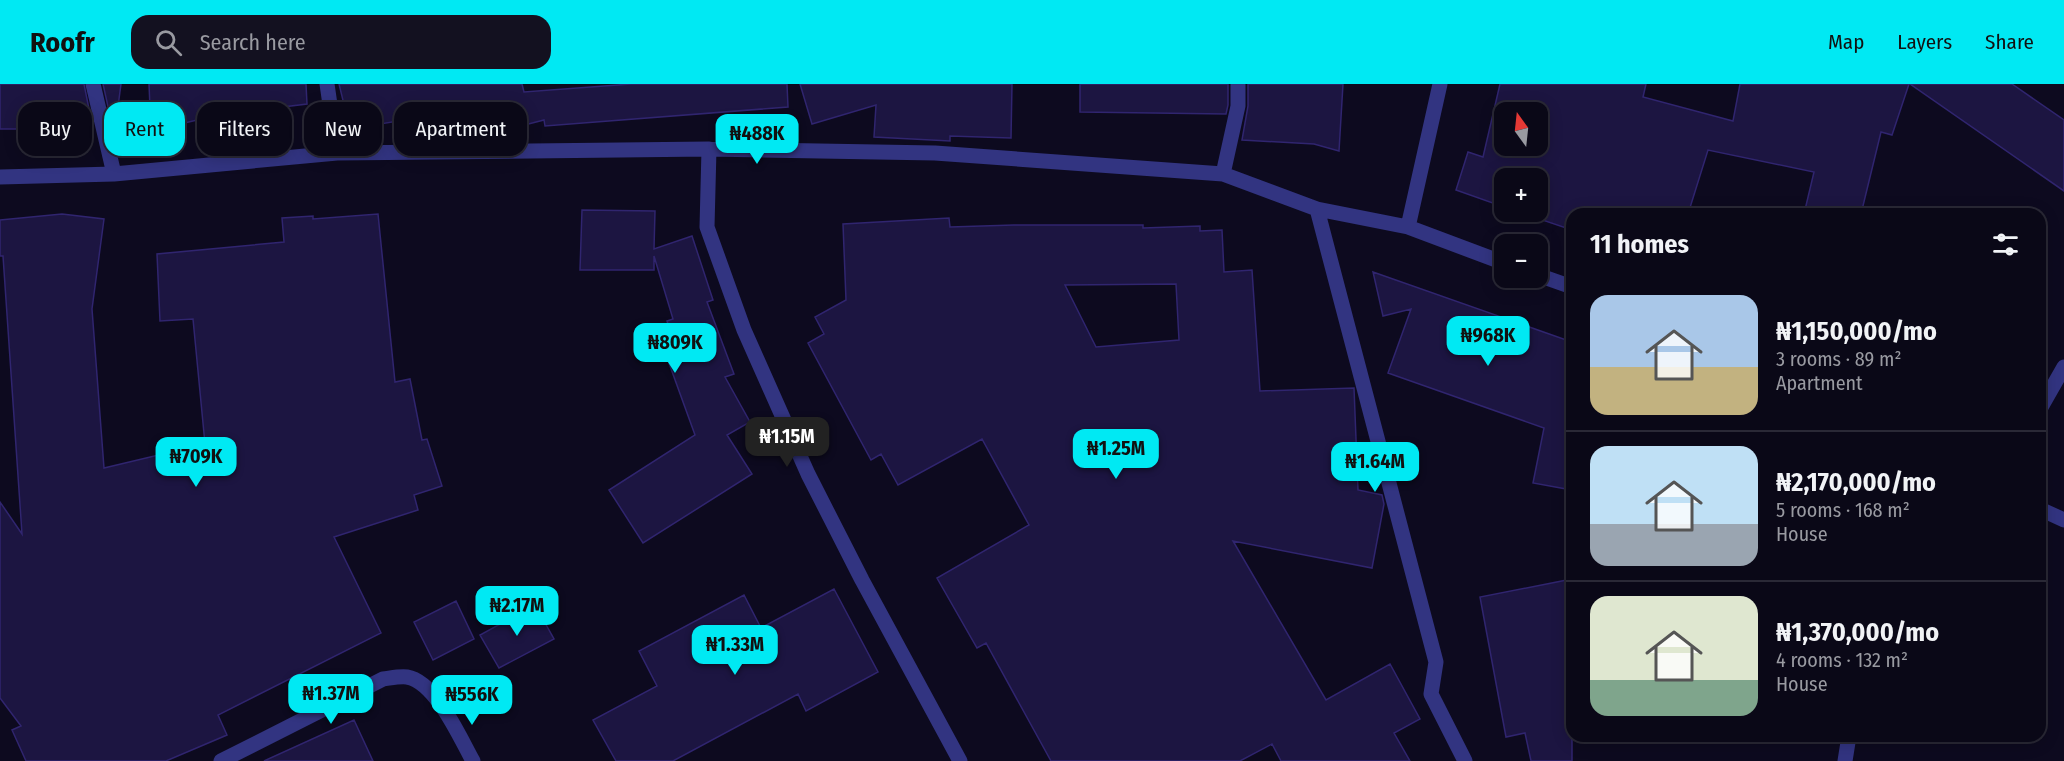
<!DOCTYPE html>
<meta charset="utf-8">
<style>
:root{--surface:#0a0817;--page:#131120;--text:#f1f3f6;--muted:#999aa1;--line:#2a2936;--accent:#00e9f3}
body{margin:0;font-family:"Fira Sans Condensed",sans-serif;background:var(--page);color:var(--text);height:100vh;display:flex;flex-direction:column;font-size:22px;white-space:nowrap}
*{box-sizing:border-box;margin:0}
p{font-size:20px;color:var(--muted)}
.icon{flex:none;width:33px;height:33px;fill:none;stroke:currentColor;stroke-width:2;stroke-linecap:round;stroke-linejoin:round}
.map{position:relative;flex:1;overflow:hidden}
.details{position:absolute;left:1566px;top:124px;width:480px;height:534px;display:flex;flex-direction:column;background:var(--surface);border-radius:18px;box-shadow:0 3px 15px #0003,0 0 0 2px var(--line)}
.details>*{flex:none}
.hud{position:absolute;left:18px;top:18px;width:570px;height:54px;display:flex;gap:12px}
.needle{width:39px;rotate:345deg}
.buttons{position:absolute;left:1494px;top:18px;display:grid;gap:12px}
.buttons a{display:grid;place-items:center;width:54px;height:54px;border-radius:12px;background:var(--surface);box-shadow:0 3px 15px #0003,0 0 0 2px var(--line);font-size:30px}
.price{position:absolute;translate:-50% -51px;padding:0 14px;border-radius:12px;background:var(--accent);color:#111;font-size:20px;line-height:39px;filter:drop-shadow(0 2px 3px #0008)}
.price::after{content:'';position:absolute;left:50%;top:36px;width:18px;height:14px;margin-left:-9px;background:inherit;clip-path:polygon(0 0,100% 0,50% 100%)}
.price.active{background:#222;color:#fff}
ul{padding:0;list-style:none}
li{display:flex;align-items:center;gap:18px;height:150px;padding:0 24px}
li+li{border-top:2px solid var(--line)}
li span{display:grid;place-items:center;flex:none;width:168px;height:120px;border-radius:18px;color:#555}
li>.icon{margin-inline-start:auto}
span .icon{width:72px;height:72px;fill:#fffc;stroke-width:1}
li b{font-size:26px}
h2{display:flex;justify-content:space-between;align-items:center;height:72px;padding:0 24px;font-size:26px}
.chip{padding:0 21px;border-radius:18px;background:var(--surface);box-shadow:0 3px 15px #0003,0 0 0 2px var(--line);font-size:21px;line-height:54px}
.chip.active{background:var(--accent);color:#111}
header{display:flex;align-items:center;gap:36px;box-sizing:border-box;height:84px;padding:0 30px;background:var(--accent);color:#111}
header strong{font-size:28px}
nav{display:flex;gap:33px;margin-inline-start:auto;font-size:21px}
.search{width:420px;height:54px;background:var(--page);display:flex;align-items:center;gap:15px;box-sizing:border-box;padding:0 21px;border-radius:18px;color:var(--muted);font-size:22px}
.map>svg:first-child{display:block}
.building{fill:#1c1541;stroke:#30256f;stroke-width:1.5;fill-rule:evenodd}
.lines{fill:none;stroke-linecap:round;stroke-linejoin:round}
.minor{stroke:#323481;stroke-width:15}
</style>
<header>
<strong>Roofr</strong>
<div class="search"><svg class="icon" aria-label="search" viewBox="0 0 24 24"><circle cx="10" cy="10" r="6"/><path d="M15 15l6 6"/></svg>Search here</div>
<nav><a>Map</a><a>Layers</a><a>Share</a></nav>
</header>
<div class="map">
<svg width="2064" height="677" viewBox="0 0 2064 677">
<rect width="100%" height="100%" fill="#0d0a1f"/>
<!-- building -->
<path class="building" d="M 0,0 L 84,0 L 93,45 L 0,45 Z
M 103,0 L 121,0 L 115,45 L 113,45 Z
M 149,0 L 306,0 L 307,20 L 218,31 L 151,47 Z
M 339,0 L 522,0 L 524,8 L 631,0 L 787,0 L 788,23 L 545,42 L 544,36 L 501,47 L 495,21 L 350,45 Z
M 800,0 L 1012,0 L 1011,54 L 950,52 L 950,57 L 874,53 L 876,21 L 812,40 Z
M 1080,0 L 1228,0 L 1228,21 L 1226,30 L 1080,28 Z
M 1248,0 L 1343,0 L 1339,67 L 1314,60 L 1242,56 L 1248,22 Z
M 1500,0 L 1646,0 L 1643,13 L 1733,37 L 1740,0 L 1909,0 L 1892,51 L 1881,48 L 1861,130 L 1804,130 L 1814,88 L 1708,66 L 1688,130 L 1572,130 L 1572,146 L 1519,128 L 1538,128 L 1538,94 L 1504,94 L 1504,123 L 1456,106 L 1468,68 L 1483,73 ZM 1504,28 L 1538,28 L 1538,62 L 1504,62 Z
M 1910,0 L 2012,0 L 2064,36 L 2064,107 Z
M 582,126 L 655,127 L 654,165 L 692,152 L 713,216 L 707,218 L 734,290 L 725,293 L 750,338 L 727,351 L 752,390 L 643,459 L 609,406 L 695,351 L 666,271 L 670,268 L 663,249 L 670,246 L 667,237 L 673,235 L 654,172 L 654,186 L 580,186 Z
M 62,130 L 104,135 L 92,225 L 104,384 L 205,360 L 193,235 L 160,237 L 157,170 L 284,158 L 282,134 L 313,132 L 313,135 L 378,130 L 395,298 L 410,295 L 422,356 L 427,355 L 442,402 L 414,411 L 418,426 L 334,453 L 381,549 L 218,631 L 227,651 L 166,677 L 26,677 L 12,646 L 21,642 L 0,614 L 0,418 L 22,450 L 3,172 L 0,172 L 0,136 Z
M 949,134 L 950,143 L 1014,141 L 1143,141 L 1143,144 L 1200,142 L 1200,147 L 1222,146 L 1224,188 L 1252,186 L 1260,307 L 1354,304 L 1358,406 L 1382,411 L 1384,420 L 1372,484 L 1233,457 L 1326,616 L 1390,580 L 1420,635 L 1394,649 L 1410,677 L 1281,677 L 1272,660 L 1240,677 L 1051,677 L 986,559 L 977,564 L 937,494 L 1029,441 L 982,355 L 898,401 L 881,370 L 871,376 L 808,259 L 824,250 L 815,233 L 846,216 L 843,140 ZM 1176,200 L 1179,256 L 1096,263 L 1065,201 Z
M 1373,188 L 1572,258 L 1572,406 L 1533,399 L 1544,344 L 1388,289 L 1411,225 L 1383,232 Z
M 1572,495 L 1572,677 L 1531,677 L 1525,649 L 1506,653 L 1480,513 Z
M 834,505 L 878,588 L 806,627 L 798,610 L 673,677 L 616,677 L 593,636 L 657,602 L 639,567 L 744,511 L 761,544 Z
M 456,517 L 474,555 L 433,576 L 414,538 Z
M 535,521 L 554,555 L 499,584 L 480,551 Z
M 354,636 L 373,677 L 264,677 Z"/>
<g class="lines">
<!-- minor -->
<path class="minor" d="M 93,0 L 114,90
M 327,0 L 337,69
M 709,65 L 707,143 L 744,246 L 808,390 L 862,496 L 960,677
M 1223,90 L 1238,22 L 1238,0
M 0,93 L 114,90 L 337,69 L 709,65 L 935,69 L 1223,90 L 1317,125 L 1408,143 L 1504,179
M 1317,125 L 1436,578 L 1431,610 L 1465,677
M 1408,143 L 1440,0
M 1538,191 L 1572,203
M 2040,325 L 2064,283
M 2040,425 L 2064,436
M 221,677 L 383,595 C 391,594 400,592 407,593 C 436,598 460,654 473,677
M 1845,677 L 1849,652"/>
</g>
</svg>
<div class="buttons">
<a><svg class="needle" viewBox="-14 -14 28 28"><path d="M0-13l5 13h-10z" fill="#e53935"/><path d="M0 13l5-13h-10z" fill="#999aa1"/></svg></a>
<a>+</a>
<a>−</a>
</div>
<b class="price" style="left:757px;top:81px">₦488K</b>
<b class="price" style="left:1488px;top:283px">₦968K</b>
<b class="price" style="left:675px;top:290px">₦809K</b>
<b class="price active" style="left:787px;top:384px">₦1.15M</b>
<b class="price" style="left:1116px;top:396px">₦1.25M</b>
<b class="price" style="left:196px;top:404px">₦709K</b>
<b class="price" style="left:1375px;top:409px">₦1.64M</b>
<b class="price" style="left:517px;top:553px">₦2.17M</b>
<b class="price" style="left:735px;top:592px">₦1.33M</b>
<b class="price" style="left:331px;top:641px">₦1.37M</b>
<b class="price" style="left:472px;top:642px">₦556K</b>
<div class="hud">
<a class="chip">Buy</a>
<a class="chip active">Rent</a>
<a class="chip">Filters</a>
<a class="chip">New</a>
<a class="chip">Apartment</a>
</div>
<section class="details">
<h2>11 homes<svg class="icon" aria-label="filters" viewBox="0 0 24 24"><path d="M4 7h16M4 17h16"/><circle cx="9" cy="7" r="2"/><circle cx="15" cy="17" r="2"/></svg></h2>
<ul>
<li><span style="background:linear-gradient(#a9c7e8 60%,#c2b280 0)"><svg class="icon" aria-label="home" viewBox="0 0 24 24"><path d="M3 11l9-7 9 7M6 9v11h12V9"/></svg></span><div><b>₦1,150,000/mo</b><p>3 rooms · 89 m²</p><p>Apartment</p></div></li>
<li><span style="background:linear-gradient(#bfe0f5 65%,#9aa5b1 0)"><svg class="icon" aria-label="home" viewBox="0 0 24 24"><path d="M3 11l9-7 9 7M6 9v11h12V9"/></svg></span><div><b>₦2,170,000/mo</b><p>5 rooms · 168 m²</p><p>House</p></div></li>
<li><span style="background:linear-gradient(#dfe7d0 70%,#7fa58c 0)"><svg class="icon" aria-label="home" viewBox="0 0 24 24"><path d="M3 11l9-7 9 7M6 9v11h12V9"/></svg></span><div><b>₦1,370,000/mo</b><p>4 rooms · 132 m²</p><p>House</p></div></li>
</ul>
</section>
</div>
